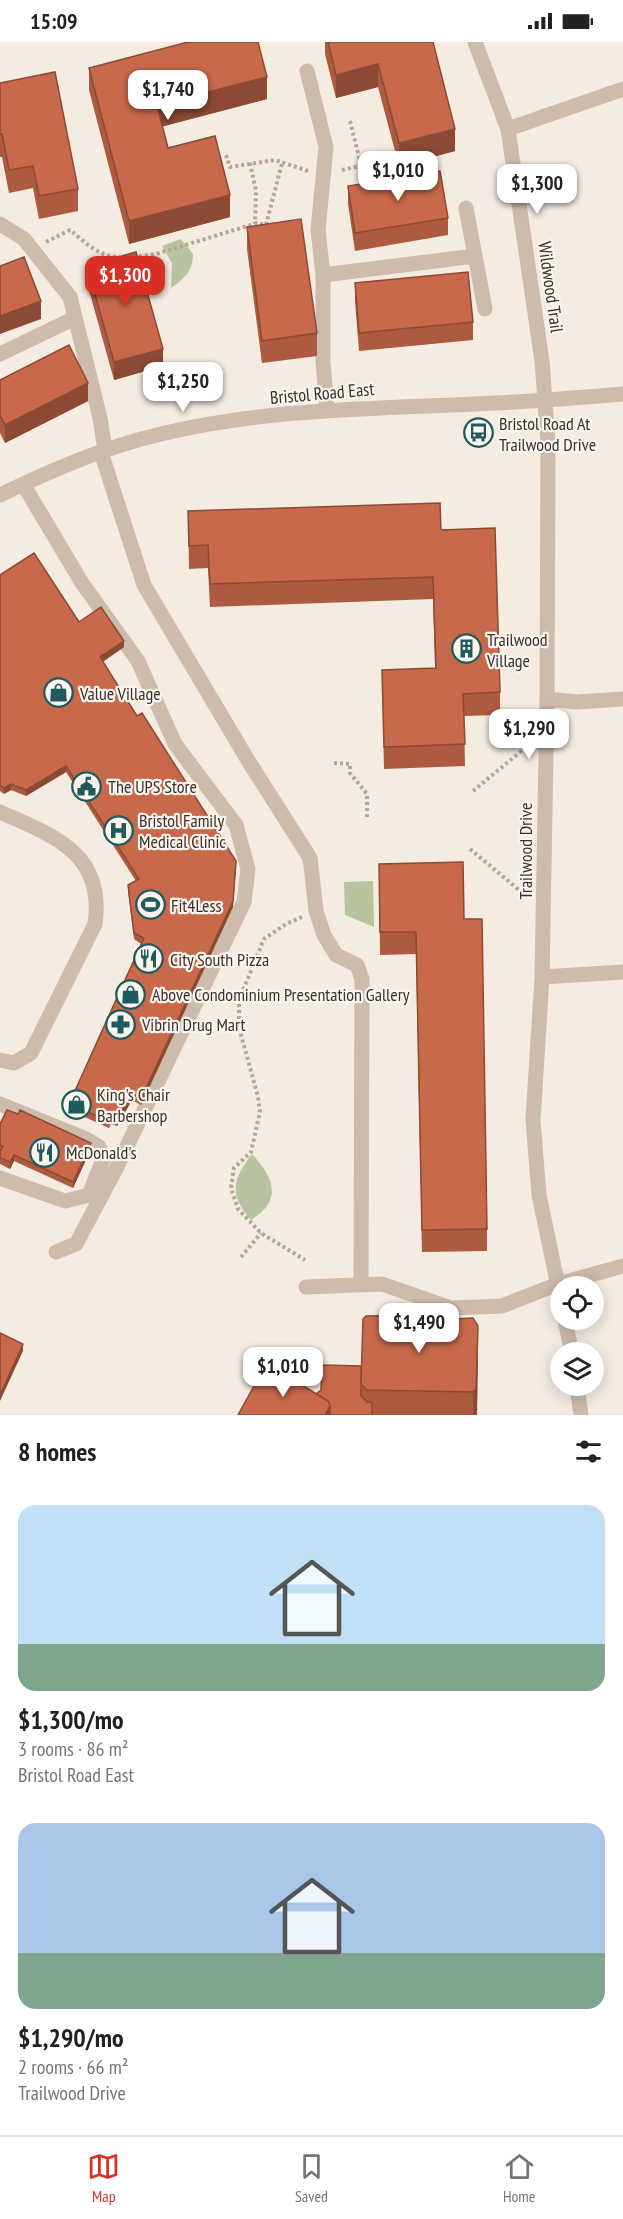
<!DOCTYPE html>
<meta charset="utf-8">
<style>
:root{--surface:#fff;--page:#f6f6f6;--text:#202124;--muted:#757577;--line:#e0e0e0;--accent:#d93025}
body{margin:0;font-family:"PT Sans Narrow",sans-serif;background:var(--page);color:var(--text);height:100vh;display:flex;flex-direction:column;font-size:22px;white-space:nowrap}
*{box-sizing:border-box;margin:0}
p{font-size:20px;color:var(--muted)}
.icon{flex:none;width:33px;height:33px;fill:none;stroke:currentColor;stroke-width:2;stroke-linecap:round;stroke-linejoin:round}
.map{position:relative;height:1373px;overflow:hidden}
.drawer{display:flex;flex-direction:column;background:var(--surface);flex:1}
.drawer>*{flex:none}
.fabs{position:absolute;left:550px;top:1234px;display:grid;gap:12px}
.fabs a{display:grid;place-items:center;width:54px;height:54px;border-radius:50%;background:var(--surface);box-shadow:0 3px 15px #0003;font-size:30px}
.price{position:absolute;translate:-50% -51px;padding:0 14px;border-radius:12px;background:#fff;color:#222;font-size:20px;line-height:39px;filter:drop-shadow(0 2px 3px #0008)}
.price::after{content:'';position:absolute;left:50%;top:36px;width:18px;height:14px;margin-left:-9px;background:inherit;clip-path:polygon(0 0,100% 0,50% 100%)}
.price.selected{background:var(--accent);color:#fff}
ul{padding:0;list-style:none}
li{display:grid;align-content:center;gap:12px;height:318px;padding:0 18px}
li span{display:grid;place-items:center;height:186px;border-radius:18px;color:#555}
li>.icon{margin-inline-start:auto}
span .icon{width:108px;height:108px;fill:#fffc;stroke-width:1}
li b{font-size:26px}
h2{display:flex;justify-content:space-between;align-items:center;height:72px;padding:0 18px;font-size:26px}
.status{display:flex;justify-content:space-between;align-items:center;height:42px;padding:0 30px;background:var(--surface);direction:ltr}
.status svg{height:16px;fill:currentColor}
.menu{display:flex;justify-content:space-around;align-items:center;height:84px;border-top:2px solid var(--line);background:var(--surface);font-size:16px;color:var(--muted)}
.menu a{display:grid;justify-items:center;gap:3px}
.menu .selected{color:var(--accent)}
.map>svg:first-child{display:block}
.green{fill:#b8c4a0}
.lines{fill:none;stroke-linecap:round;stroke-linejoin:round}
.path{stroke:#b9a596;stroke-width:4;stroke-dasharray:3 3;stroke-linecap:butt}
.minor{stroke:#cdbbac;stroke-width:15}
.wall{fill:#ac5a40}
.shaded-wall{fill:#8c4a34}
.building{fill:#c8694b;stroke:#8c4a34;stroke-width:1.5}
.labels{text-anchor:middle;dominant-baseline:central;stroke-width:4.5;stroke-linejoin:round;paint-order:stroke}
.street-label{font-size:18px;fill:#3b302b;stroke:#fbf5ee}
.poi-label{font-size:18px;fill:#3b302b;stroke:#fbf5ee;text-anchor:start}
</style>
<div class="status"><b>15:09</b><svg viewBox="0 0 49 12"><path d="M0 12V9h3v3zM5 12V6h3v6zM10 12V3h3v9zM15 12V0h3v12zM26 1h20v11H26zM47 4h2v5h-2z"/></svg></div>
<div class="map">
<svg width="623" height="1373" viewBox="0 0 623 1373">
<rect width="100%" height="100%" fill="#f4ebe1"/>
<!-- green -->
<path class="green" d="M 181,197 L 193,212 C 193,229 184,237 171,246 L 172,221 L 162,204 Z
M 373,839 L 374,885 L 345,873 L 344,840 Z
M 252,1112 C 274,1136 283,1158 251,1178 C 228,1152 233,1137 252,1112 Z"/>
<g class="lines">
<!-- path -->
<path class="path" d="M 350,79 L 361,123
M 226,113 L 230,125 L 275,118 L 308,129
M 250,121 L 256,149 L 255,182
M 342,128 L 394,116
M 266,183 L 282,121
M 46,200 L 70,188 C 85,200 100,216 120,215
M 133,215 L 156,212 L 257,181 L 268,183
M 334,721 L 350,722 L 350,731 L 367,752 L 367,777
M 473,749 L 530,702
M 470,807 L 525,853
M 302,875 L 286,882 L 264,897 L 239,958 L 239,985 L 258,1055 L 260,1070 L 251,1110 L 234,1126 L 231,1146 L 238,1167 L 261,1191 L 305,1218
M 241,1215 L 261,1191"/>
<!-- minor -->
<path class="minor" d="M 475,0 L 508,87 L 542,319 L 548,400 L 547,657 L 542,935 L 533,1078 L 539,1153 L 561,1258
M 307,29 L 326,105 L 318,188 L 323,233 L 323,319 L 327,369
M 508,87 L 623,47
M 466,166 L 485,267
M 0,182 L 24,197 L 70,255 L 100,376 L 105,408
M 323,233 L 475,214
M 0,312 L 75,276
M 101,410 L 144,543 L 249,720 L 310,816 L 316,869 L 324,893 L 336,913 L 357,923 L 362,937 L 361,1243
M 23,442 L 82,541 L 138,619 L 175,702 L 236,783 L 248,827 L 244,860 L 117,1125 L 76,1202 L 56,1210
M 0,453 C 52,428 105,405 161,392 C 276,364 397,367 514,360 C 550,358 587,355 623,352
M 547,657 L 577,660 L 623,657
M 0,770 C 54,794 105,811 95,882 L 31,1011 L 14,1021 L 0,1018
M 542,935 L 623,930
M 0,1062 L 86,1097 L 99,1105 L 104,1115 L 89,1153 L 65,1159 L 0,1136
M 306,1245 L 382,1242 L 451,1266 L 502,1264 L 558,1242 L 623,1224
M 565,1278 L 572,1311
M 577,1344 L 581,1373"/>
</g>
<!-- wall -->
<path class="wall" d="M 325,0 L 433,0 L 455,109 L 399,124 L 378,45 L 336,56 L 325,12 Z
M 89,26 L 267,57 L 162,84 L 168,106 L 230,175 L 129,202 L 89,48 Z
M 0,41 L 78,147 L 78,169 L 39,177 L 33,146 L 9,151 L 2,115 L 0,115 Z
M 348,144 L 448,176 L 448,193 L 355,209 L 348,162 Z
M 247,185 L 317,291 L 317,314 L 262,321 L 247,207 Z
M 87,224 L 163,324 L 114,338 L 87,241 Z
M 355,241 L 473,280 L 473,298 L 359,309 L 355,259 Z
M 0,338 L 88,359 L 5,401 L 0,391 Z
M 188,469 L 441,488 L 500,650 L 500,673 L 464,674 L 465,724 L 384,727 L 382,628 L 435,626 L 433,557 L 210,565 L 208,526 L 189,527 Z
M 0,533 L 79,580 L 124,605 L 103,620 L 137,674 L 236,825 L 233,865 L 141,1063 L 132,1058 L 117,1084 L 111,1082 L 109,1086 L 69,1068 L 69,1062 L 141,902 L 134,897 L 128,849 L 128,843 L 136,839 L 66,730 L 26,754 L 11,748 L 4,752 L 0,749 Z
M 379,822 L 464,877 L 487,1187 L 487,1209 L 422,1210 L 416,912 L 380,913 Z
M 0,1082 L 91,1107 L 73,1146 L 14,1119 L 10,1127 L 0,1122 Z
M 478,1313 L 477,1373 L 238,1373 L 316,1352 L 361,1324 Z"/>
<!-- shaded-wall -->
<path class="shaded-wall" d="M 378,22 L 378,45 L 336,56 L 336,33 Z
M 267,35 L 267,57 L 157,86 L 157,63 Z
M 455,87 L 455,109 L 399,124 L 399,101 Z
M 230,153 L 230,175 L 129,202 L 129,179 Z
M 41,259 L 41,277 L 0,292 L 0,274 Z
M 163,307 L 163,324 L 114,338 L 114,320 Z
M 88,341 L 88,359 L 5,401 L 5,383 Z
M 124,599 L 124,605 L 100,621 L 100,615 Z
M 66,724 L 66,730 L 26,754 L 26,748 Z
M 11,742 L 11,748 L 4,752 L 4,746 Z
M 236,819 L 233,865 L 141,1063 L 141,1057 Z
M 132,1051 L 132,1058 L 117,1084 L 117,1078 Z
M 91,1101 L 91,1107 L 73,1146 L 73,1140 Z
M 14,1113 L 14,1119 L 10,1127 L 10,1120 Z
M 478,1284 L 477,1373 L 473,1373 L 473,1350 Z
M 23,1302 L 23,1309 L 0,1359 L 0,1353 Z
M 330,1364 L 330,1373 L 325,1373 Z"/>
<!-- building -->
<path class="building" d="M 188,0 L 258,0 L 267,35 L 157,63 L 168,106 L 215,94 L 230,153 L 129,179 L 89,26 Z
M 328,0 L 433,0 L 455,87 L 399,101 L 378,22 L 336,33 Z
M 55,30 L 78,147 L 39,154 L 33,124 L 9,128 L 2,92 L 0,92 L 0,41 Z
M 440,129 L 448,176 L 355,191 L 348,144 Z
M 301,177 L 317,291 L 262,299 L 247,185 Z
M 136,210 L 163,307 L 114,320 L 87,224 Z
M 24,215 L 41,259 L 0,274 L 0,224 Z
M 468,230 L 473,280 L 359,291 L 355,241 Z
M 69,303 L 88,341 L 5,383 L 0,373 L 0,338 Z
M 440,461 L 441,488 L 495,486 L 500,650 L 463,652 L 465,702 L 384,705 L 382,628 L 436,626 L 433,535 L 210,542 L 208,503 L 189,504 L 188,469 Z
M 34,511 L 79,580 L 101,565 L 124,599 L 100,615 L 137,674 L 142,671 L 236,819 L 233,859 L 141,1057 L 132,1051 L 117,1078 L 111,1076 L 109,1079 L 69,1062 L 144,896 L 134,891 L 128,843 L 139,837 L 66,724 L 26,748 L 11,742 L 4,746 L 0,743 L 0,533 Z
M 463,820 L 464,877 L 482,877 L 487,1187 L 422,1188 L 416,890 L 380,890 L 379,822 Z
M 7,1068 L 18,1072 L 20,1068 L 91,1101 L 73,1140 L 14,1113 L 10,1120 L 0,1116 L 0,1110 L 3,1104 L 0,1103 L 0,1082 Z
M 451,1273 L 454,1277 L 473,1276 L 478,1284 L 476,1347 L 473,1350 L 367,1348 L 361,1342 L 363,1277 L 366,1274 Z
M 0,1291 L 23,1302 L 0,1353 Z
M 322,1323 L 361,1324 L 361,1354 L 367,1360 L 372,1360 L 372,1373 L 330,1373 L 330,1364 L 328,1359 L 316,1352 L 321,1348 Z
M 274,1326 L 328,1359 L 330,1364 L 325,1373 L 238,1373 L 253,1346 L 267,1328 Z"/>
<!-- icons -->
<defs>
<symbol id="bus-ring" viewBox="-11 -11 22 22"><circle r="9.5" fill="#fbf5ee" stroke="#1f5a5e" stroke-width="1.5"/><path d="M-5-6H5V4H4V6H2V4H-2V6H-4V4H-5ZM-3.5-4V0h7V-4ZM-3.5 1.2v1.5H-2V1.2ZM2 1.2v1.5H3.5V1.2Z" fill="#1f5a5e"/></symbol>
<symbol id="building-ring" viewBox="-11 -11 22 22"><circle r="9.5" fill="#fbf5ee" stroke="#1f5a5e" stroke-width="1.5"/><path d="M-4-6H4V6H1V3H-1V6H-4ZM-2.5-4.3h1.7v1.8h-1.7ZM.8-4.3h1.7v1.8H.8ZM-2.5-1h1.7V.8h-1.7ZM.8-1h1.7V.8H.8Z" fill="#1f5a5e"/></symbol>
<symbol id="shop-ring" viewBox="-11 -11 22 22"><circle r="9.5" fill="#fbf5ee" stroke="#1f5a5e" stroke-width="1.5"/><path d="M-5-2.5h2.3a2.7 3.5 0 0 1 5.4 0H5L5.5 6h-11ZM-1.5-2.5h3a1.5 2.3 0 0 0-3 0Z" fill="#1f5a5e"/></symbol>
<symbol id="civic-ring" viewBox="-11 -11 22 22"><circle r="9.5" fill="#fbf5ee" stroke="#1f5a5e" stroke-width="1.5"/><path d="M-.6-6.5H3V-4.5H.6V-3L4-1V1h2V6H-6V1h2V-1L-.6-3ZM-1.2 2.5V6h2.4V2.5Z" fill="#1f5a5e"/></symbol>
<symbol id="hospital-ring" viewBox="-11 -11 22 22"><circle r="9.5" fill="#fbf5ee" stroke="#1f5a5e" stroke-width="1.5"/><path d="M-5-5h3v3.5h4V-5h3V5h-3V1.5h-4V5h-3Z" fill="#1f5a5e"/></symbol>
<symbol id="stadium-ring" viewBox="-11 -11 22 22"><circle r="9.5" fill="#fbf5ee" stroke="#1f5a5e" stroke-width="1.5"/><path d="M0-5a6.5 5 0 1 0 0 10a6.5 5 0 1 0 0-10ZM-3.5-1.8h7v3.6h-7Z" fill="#1f5a5e"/></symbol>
<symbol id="restaurant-ring" viewBox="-11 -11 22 22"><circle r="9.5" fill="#fbf5ee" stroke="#1f5a5e" stroke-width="1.5"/><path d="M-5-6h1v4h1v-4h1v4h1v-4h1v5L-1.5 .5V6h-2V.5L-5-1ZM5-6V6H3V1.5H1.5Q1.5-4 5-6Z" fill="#1f5a5e"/></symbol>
<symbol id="pharmacy-ring" viewBox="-11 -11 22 22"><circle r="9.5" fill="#fbf5ee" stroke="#1f5a5e" stroke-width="1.5"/><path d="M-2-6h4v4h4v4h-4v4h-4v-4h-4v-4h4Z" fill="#1f5a5e"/></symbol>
</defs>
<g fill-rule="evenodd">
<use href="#bus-ring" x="462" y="374" width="33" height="33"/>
<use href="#building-ring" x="450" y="590" width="33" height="33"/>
<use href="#shop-ring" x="42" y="634" width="33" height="33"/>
<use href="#civic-ring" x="70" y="728" width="33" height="33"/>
<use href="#hospital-ring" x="102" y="772" width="33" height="33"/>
<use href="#stadium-ring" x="134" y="846" width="33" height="33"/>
<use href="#restaurant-ring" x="132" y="900" width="33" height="33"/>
<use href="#shop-ring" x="114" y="936" width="33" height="33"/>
<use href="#pharmacy-ring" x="104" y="966" width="33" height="33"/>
<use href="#shop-ring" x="60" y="1046" width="33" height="33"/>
<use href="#restaurant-ring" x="28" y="1094" width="33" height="33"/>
</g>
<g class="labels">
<!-- street labels -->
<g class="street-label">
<text transform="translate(551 245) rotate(82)">Wildwood Trail</text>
<text transform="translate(322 351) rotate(-5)">Bristol Road East</text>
<text transform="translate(525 809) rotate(-90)">Trailwood Drive</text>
</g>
<!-- poi labels -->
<g class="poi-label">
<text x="499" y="381">Bristol Road At<tspan x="499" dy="21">Trailwood Drive</tspan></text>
<text x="487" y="597">Trailwood<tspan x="487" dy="21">Village</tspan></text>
<text x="80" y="651">Value Village</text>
<text x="108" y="744">The UPS Store</text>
<text x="139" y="778">Bristol Family<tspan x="139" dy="21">Medical Clinic</tspan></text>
<text x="171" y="863">Fit4Less</text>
<text x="170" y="917">City South Pizza</text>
<text x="152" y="952">Above Condominium Presentation Gallery</text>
<text x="142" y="982">Vibrin Drug Mart</text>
<text x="97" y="1052">King's Chair<tspan x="97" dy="21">Barbershop</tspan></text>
<text x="66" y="1110">McDonald's</text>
</g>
</g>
</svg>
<div class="fabs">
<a><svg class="icon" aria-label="locate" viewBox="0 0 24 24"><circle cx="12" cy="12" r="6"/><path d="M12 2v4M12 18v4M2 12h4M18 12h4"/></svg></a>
<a><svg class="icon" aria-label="layers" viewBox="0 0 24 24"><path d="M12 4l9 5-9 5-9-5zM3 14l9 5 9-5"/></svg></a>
</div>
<b class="price" style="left:168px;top:79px">$1,740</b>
<b class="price" style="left:398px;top:160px">$1,010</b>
<b class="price" style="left:537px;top:173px">$1,300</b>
<b class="price selected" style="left:125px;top:265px">$1,300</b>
<b class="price" style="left:183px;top:371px">$1,250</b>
<b class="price" style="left:529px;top:718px">$1,290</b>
<b class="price" style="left:419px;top:1312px">$1,490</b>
<b class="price" style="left:283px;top:1356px">$1,010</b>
</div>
<section class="drawer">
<h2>8 homes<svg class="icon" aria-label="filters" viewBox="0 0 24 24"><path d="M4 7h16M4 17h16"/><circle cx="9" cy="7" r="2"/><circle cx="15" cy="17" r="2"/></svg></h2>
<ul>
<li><span style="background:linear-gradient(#bfe0f5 75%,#7fa58c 0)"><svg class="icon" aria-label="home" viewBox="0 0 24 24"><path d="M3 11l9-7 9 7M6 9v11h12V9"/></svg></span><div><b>$1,300/mo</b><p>3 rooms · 86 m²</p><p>Bristol Road East</p></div></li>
<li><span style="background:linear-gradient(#a9c7e8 70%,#7fa58c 0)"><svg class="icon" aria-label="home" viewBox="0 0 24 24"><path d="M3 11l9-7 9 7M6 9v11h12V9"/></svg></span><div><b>$1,290/mo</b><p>2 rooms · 66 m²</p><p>Trailwood Drive</p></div></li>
</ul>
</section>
<nav class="menu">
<a class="selected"><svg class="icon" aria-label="map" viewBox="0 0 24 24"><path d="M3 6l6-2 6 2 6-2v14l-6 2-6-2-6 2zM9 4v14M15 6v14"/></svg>Map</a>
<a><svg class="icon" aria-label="saved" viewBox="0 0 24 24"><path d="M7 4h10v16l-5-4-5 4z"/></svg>Saved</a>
<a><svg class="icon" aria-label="home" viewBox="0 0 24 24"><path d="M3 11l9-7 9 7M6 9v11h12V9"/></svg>Home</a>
</nav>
